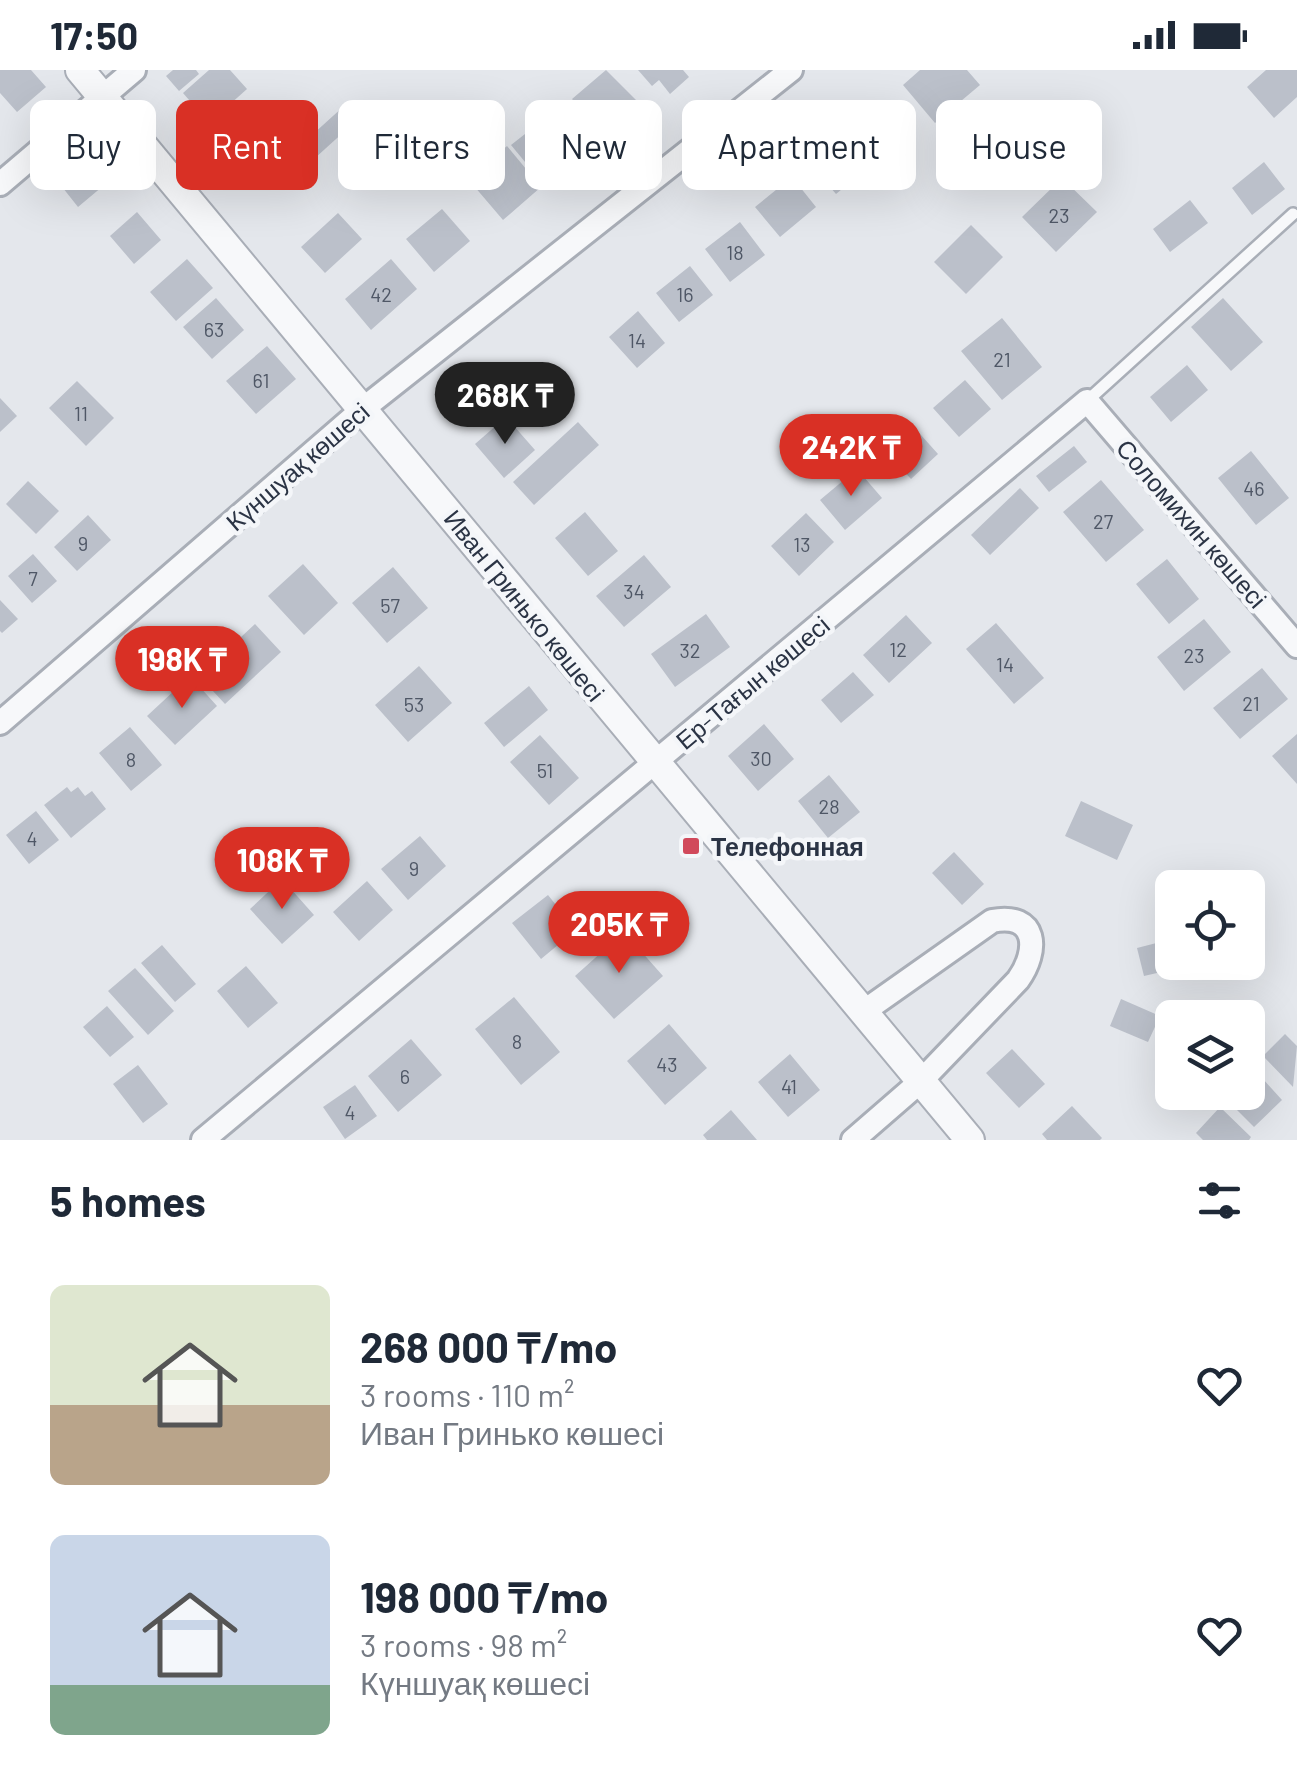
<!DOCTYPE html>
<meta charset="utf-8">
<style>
:root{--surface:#fff;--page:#f6f6f7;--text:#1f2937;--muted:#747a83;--accent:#d93025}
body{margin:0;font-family:Barlow,sans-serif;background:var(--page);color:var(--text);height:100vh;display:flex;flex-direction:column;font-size:38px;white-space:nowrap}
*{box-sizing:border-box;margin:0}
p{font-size:32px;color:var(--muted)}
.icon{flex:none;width:55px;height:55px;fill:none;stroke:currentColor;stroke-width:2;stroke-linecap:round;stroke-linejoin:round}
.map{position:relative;height:1070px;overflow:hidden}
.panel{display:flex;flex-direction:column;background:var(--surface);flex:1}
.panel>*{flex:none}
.top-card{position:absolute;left:30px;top:30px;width:1238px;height:90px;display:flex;gap:20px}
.buttons{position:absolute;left:1155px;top:800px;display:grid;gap:20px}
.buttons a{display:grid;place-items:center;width:110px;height:110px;border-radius:15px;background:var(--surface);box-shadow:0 10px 40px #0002;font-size:50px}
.price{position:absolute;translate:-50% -85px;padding:0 22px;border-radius:35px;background:var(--accent);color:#fff;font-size:32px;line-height:65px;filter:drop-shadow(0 2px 5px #0008)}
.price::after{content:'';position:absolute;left:50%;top:60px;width:30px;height:22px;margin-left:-15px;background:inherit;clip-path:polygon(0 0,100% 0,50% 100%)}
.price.selected{background:#222;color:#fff}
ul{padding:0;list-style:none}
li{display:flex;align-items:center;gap:30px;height:250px;padding:0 50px}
li span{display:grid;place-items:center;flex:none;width:280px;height:200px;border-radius:15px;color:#555}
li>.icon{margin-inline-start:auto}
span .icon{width:120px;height:120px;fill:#fffc;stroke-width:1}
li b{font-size:42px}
h2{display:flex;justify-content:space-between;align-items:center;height:120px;padding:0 50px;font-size:42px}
.chip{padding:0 35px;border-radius:15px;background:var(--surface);box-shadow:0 10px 40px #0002;font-size:35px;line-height:90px}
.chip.selected{background:var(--accent);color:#fff}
.status{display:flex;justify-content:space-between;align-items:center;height:70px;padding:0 50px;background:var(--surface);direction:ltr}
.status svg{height:28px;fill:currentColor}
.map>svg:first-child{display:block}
.building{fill:#bbc0ca}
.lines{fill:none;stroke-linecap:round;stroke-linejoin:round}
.service-casing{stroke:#a9aeb7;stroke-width:16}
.minor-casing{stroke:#a9aeb7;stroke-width:28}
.tertiary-casing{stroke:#a9aeb7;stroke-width:32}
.service{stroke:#f7f8fa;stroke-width:11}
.minor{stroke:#f7f8fa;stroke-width:22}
.tertiary{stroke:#f7f8fa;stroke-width:28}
.poi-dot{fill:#d1495b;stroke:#f4f6f9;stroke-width:4}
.labels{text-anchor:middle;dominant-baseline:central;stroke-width:9;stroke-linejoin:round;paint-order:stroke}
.number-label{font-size:20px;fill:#4f5766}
.street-label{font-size:25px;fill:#2b3445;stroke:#f4f6f9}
.poi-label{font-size:25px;font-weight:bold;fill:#2b3445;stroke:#f4f6f9;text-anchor:start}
</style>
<div class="status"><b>17:50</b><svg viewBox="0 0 49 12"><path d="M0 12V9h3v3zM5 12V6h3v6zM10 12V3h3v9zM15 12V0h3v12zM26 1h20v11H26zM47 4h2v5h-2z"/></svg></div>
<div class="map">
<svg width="1297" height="1070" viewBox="0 0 1297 1070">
<rect width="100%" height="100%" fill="#e4e7ec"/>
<!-- building -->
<path class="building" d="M 0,0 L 31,0 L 46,17 L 17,42 L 0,23 Z
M 173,0 L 196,0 L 199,4 L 179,21 L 166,6 Z
M 209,0 L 230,0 L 247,19 L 209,53 L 183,23 Z
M 606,0 L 637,31 L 601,62 L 572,29 Z
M 638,0 L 683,0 L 689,7 L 670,24 L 659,10 L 652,16 Z
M 920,0 L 967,0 L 980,15 L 935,53 L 903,15 Z
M 1266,0 L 1297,0 L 1297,27 L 1274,48 L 1247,17 Z
M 344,36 L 357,50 L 304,98 L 291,84 Z
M 559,37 L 588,69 L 569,87 L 540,54 Z
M 248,42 L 266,62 L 288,43 L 303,60 L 252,103 L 245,95 L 242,98 L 216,69 Z
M 854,56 L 881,87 L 836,124 L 810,94 Z
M 525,64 L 557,105 L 544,115 L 511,75 Z
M 507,76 L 541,117 L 503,150 L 468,109 Z
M 96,82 L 115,106 L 78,137 L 59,113 Z
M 1264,92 L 1285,119 L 1252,145 L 1232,118 Z
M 792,107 L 816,137 L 780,167 L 755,137 Z
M 1062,108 L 1097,142 L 1056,182 L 1022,147 Z
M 1190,130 L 1208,153 L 1170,182 L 1153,159 Z
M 442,139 L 470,171 L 434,202 L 406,169 Z
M 137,142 L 161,170 L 134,194 L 110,166 Z
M 338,143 L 362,169 L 325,203 L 301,177 Z
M 740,152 L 765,185 L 730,212 L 705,179 Z
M 971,155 L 1003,187 L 966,224 L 934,192 Z
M 187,189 L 213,218 L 176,251 L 150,222 Z
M 391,189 L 417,219 L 371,260 L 345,229 Z
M 690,196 L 713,225 L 679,252 L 656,223 Z
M 216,228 L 244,260 L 212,289 L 183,257 Z
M 1223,228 L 1263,272 L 1231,301 L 1191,257 Z
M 638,241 L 665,273 L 637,298 L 609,267 Z
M 1002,248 L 1042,297 L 1002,330 L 961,281 Z
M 267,276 L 296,309 L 256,344 L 226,311 Z
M 1187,295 L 1208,320 L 1171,352 L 1150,327 Z
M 965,310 L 991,339 L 959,367 L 933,338 Z
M 77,311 L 114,348 L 86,376 L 49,338 Z
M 0,328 L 17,346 L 0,362 Z
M 506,347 L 535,380 L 504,408 L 475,374 Z
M 578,352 L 599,375 L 534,435 L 513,412 Z
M 912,355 L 938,384 L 911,409 L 884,380 Z
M 1074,376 L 1087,392 L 1049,422 L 1036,406 Z
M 1251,381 L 1289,428 L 1256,455 L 1218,408 Z
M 857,399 L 882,428 L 845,460 L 820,430 Z
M 1101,410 L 1144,460 L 1106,492 L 1063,442 Z
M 28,411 L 59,441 L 36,464 L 6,434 Z
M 1020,418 L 1039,438 L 990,485 L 971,465 Z
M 585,442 L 618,481 L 588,506 L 555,468 Z
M 806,443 L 834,472 L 799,506 L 771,476 Z
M 88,445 L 111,470 L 77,501 L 54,477 Z
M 33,484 L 57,511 L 32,533 L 8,506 Z
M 644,485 L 671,517 L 624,557 L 596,526 Z
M 1167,489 L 1199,529 L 1169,554 L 1136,514 Z
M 303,494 L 338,533 L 304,565 L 268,526 Z
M 393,497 L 428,538 L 387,573 L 352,533 Z
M 0,530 L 18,549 L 2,563 L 0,561 Z
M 706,544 L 730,577 L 675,617 L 651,584 Z
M 906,545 L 932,573 L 889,613 L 863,585 Z
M 1204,549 L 1231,582 L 1184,621 L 1157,587 Z
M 996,553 L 1044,608 L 1014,634 L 966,579 Z
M 255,554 L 281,582 L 225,634 L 199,606 Z
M 419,596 L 452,633 L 408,672 L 375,635 Z
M 1262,598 L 1288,629 L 1240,669 L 1213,638 Z
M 853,602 L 874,625 L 841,653 L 821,630 Z
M 190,606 L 217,636 L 175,675 L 147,646 Z
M 529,616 L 548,640 L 504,677 L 484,653 Z
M 764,654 L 794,689 L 758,721 L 728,686 Z
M 130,657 L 162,695 L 131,721 L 99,683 Z
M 1297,664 L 1297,714 L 1272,686 Z
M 540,665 L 579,708 L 549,735 L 510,692 Z
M 829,705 L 860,742 L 828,768 L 798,731 Z
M 67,717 L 71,722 L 78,717 L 85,726 L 92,721 L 106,739 L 71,768 L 44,735 Z
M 1081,731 L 1133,755 L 1117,790 L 1065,766 Z
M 36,741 L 59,770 L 29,794 L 6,765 Z
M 420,766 L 446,796 L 408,830 L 381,799 Z
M 954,782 L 984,814 L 962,835 L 932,803 Z
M 282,809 L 314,845 L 282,874 L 250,839 Z
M 367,811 L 393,840 L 359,871 L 333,842 Z
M 548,825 L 576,860 L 541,889 L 512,853 Z
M 624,862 L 663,906 L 614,949 L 575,906 Z
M 1172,869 L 1172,892 L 1196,894 L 1144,906 L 1137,878 Z
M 162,875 L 196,914 L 175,932 L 141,893 Z
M 246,896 L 278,933 L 248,958 L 217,921 Z
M 135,898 L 174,941 L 148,965 L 108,921 Z
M 514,927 L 560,982 L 521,1015 L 475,959 Z
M 1121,929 L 1160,946 L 1148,972 L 1110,956 Z
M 107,936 L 134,967 L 110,987 L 83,957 Z
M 669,954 L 707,998 L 665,1035 L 627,991 Z
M 1285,964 L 1297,976 L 1293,1017 L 1263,986 Z
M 411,969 L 442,1005 L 398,1042 L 368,1006 Z
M 1012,979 L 1045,1014 L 1019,1038 L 986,1003 Z
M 790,984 L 820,1020 L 788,1047 L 758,1012 Z
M 138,995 L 168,1034 L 143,1053 L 113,1014 Z
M 1263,1009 L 1282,1030 L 1254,1057 L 1234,1037 Z
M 355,1015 L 377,1046 L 345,1069 L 323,1037 Z
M 1072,1036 L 1102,1068 L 1100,1070 L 1047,1070 L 1042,1064 Z
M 1220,1037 L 1251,1067 L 1249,1070 L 1203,1070 L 1196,1063 Z
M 731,1040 L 757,1070 L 707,1070 L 703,1065 Z"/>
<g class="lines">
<defs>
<path id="service" d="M 1087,331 L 1293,144"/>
<path id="minor" d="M 0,114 L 134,0
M 0,653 L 364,338 L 791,0
M 203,1070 L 1087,331 L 1297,576
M 853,1070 L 921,1011 L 1018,910 C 1039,881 1038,842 992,851 L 863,942"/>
<path id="tertiary" d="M 80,0 L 970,1070"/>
</defs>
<!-- service casing -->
<use href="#service" class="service-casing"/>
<!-- minor casing -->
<use href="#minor" class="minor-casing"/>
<!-- tertiary casing -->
<use href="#tertiary" class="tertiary-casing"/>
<!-- service -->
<use href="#service" class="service"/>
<!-- minor -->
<use href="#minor" class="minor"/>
<!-- tertiary -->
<use href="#tertiary" class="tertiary"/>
</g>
<!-- markers -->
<rect class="poi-dot" x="681" y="766" width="20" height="20" rx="5"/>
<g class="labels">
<!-- number labels -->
<g class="number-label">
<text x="1059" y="145">23</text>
<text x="735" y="182">18</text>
<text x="381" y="224">42</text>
<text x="685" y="224">16</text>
<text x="214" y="259">63</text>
<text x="637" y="270">14</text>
<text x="1002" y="289">21</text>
<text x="261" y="310">61</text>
<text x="81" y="343">11</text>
<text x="1254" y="418">46</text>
<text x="1103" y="451">27</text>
<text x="83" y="473">9</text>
<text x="802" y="474">13</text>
<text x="33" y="508">7</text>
<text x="634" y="521">34</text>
<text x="390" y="535">57</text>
<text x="898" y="579">12</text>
<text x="690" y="580">32</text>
<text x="1194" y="585">23</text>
<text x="1005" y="594">14</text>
<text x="1251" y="633">21</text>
<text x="414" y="634">53</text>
<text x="761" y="688">30</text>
<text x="131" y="689">8</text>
<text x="545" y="700">51</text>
<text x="829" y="736">28</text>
<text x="32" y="768">4</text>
<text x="414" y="798">9</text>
<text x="517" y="971">8</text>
<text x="667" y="994">43</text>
<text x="405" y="1006">6</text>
<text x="789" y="1016">41</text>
<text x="350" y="1042">4</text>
</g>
<!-- street labels -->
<g class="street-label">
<text transform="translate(297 396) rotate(-41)">Күншуақ көшесі</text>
<text transform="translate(1192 453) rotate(49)">Соломихин көшесі</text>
<text transform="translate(525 535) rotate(51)">Иван Гринько көшесі</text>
<text transform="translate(752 612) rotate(-40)">Ер-Тағын көшесі</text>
</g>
<!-- poi labels -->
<g class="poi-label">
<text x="711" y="776">Телефонная</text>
</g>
</g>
</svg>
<div class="buttons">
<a><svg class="icon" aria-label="locate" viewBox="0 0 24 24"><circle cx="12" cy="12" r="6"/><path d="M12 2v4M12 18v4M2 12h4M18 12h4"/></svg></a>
<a><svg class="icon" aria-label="layers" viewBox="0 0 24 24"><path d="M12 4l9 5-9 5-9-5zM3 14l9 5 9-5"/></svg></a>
</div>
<b class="price selected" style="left:505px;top:377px">268K ₸</b>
<b class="price" style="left:851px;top:429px">242K ₸</b>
<b class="price" style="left:182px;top:641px">198K ₸</b>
<b class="price" style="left:282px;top:842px">108K ₸</b>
<b class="price" style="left:619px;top:906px">205K ₸</b>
<div class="top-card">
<a class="chip">Buy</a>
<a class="chip selected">Rent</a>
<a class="chip">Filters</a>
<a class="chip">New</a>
<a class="chip">Apartment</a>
<a class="chip">House</a>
</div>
</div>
<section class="panel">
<h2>5 homes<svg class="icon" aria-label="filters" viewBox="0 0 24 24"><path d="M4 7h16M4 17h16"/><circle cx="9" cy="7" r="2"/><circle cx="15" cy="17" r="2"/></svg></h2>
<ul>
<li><span style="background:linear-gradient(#dfe7d0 60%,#b9a48a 0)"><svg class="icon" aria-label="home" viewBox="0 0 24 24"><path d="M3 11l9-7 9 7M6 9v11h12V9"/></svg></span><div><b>268 000 ₸/mo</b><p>3 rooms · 110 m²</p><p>Иван Гринько көшесі</p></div><svg class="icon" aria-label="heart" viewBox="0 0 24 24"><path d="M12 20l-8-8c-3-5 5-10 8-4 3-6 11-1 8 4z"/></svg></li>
<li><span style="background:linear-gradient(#c9d6e8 75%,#7fa58c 0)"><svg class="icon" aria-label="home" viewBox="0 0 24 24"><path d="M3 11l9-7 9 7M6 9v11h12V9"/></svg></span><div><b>198 000 ₸/mo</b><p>3 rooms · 98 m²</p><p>Күншуақ көшесі</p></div><svg class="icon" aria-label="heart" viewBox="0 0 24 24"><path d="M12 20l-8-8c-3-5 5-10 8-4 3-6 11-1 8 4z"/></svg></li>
</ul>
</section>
